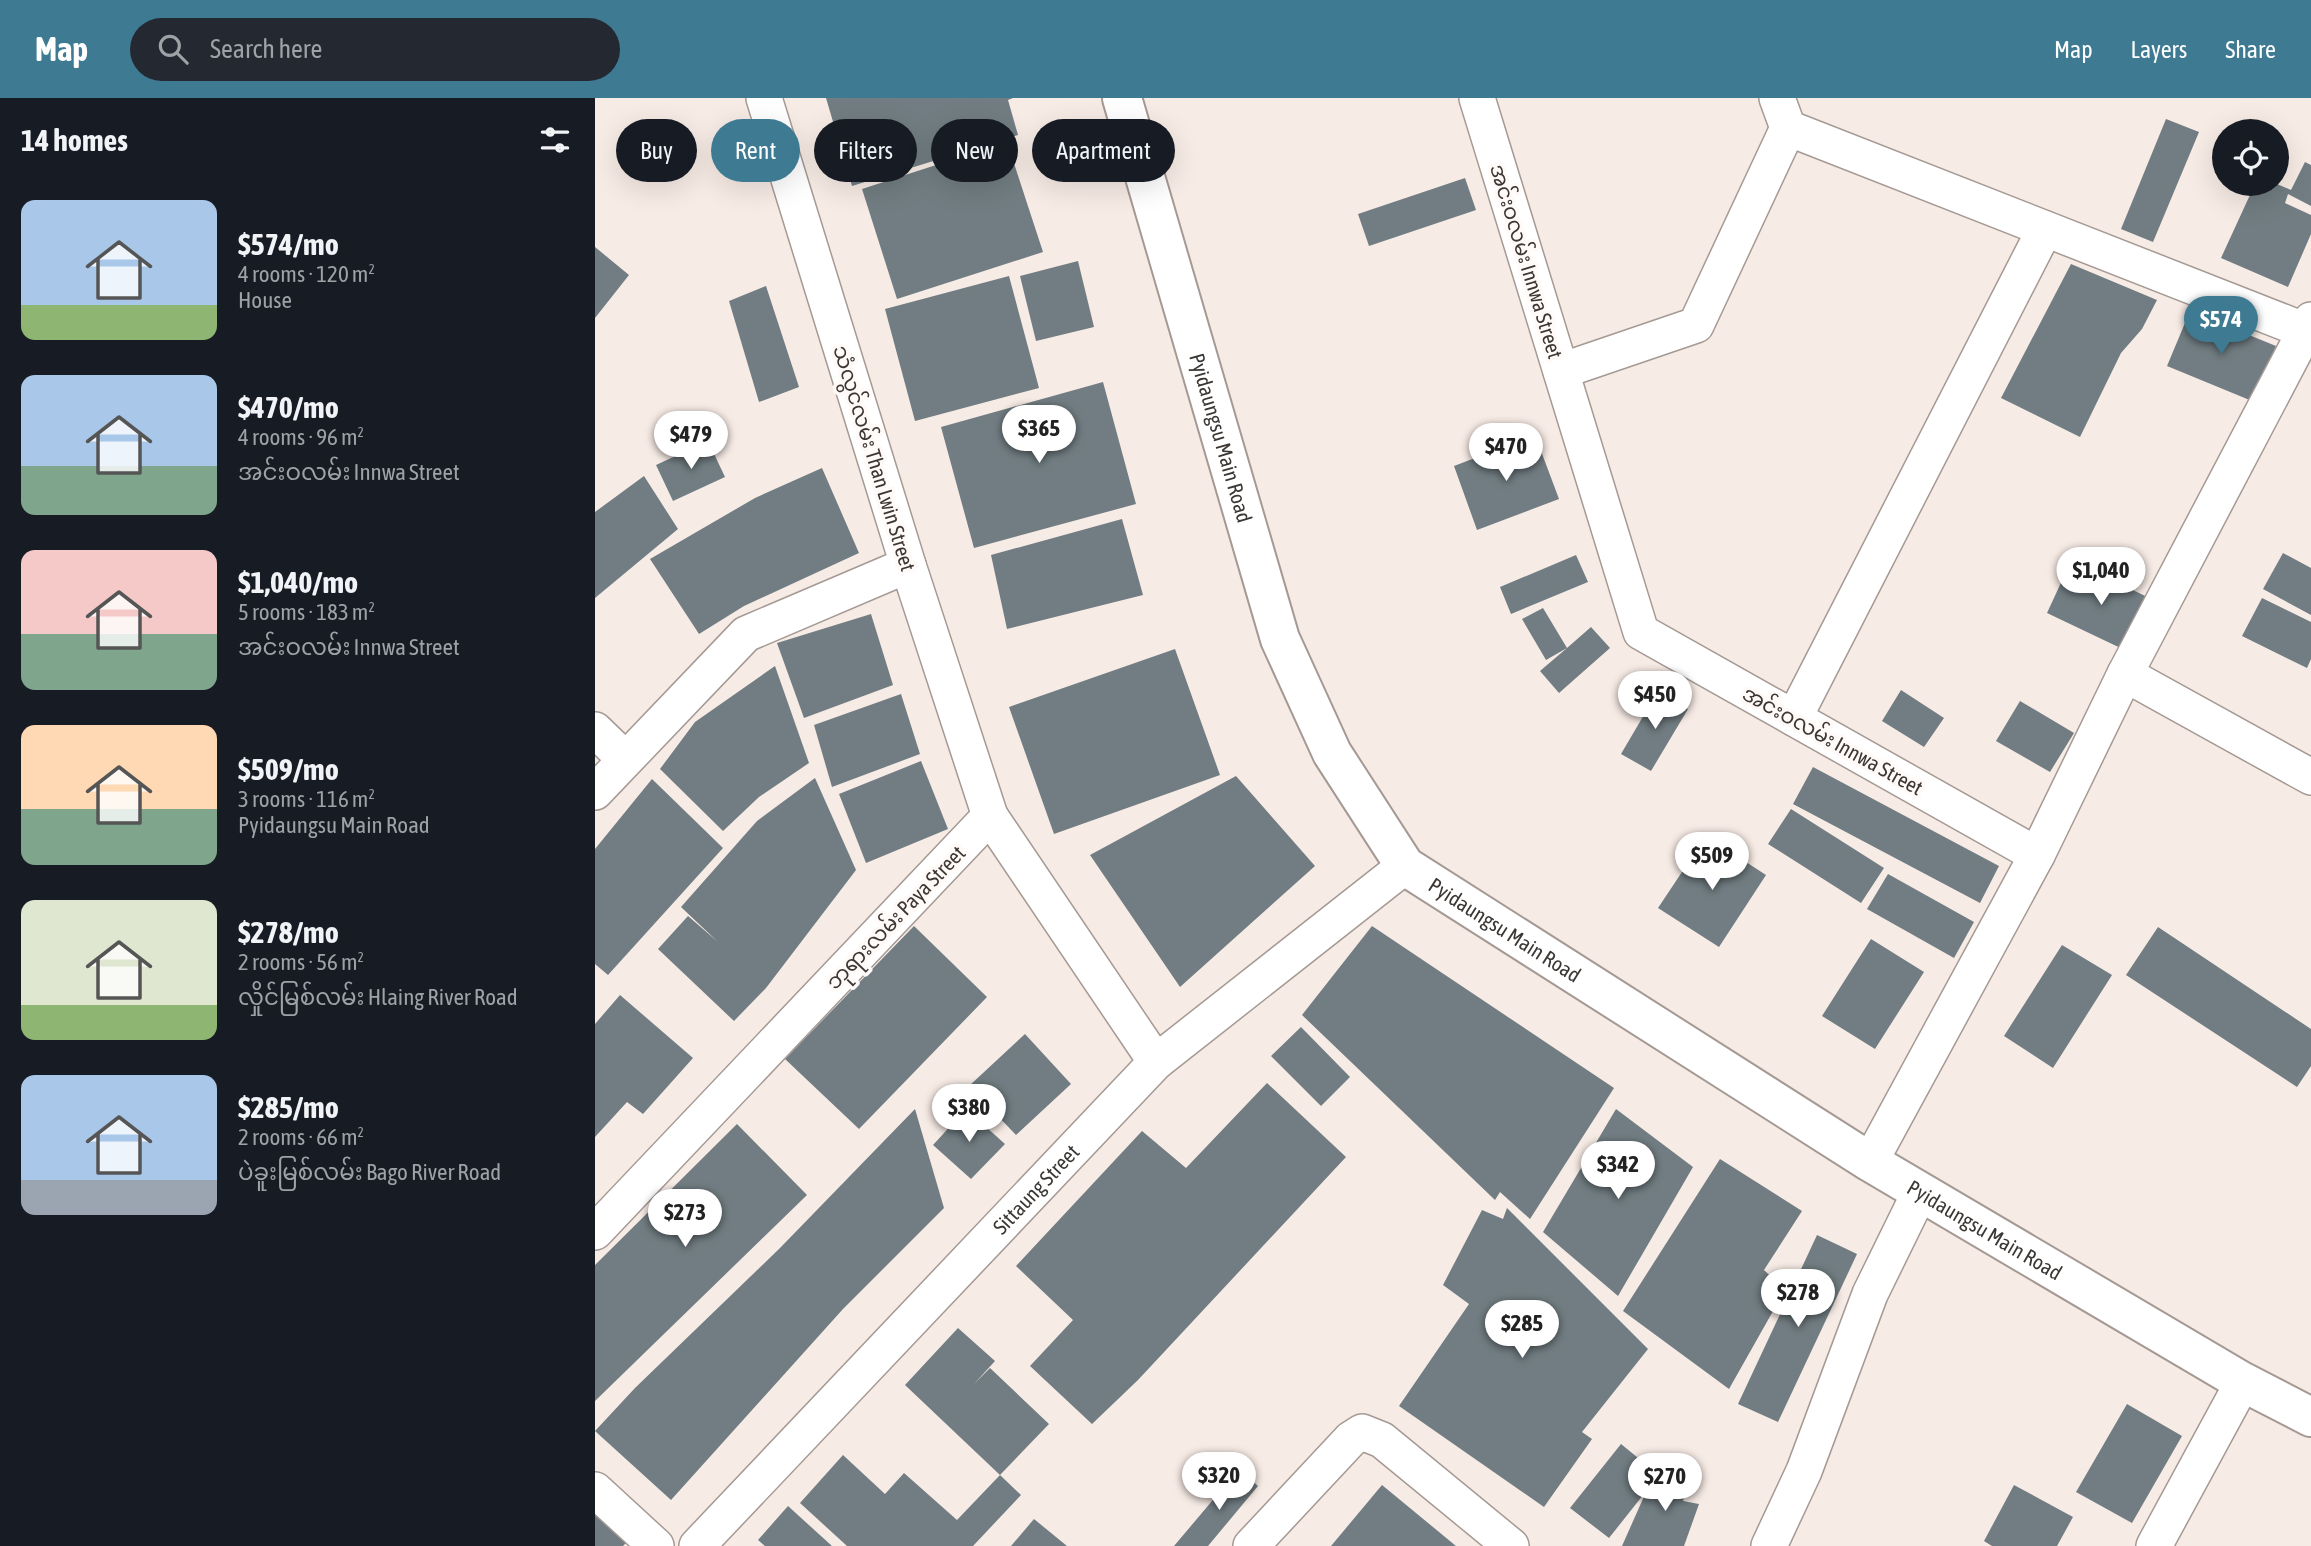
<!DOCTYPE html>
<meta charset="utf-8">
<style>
:root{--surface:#171b24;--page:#242831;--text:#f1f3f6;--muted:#9ea1a6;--accent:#3e7b92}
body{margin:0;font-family:"Asap Condensed","Noto Sans Myanmar",sans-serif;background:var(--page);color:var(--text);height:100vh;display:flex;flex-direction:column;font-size:26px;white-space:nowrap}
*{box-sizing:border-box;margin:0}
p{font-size:23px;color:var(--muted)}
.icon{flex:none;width:38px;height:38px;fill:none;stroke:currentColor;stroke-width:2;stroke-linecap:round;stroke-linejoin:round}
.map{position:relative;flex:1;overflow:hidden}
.details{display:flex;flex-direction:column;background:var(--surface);width:595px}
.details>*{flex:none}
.banner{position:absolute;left:21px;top:21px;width:665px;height:63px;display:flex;gap:14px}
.fabs{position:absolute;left:1617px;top:21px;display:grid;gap:14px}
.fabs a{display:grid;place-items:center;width:77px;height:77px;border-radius:50%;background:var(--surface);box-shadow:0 7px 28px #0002;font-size:35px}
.price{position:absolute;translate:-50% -60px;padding:0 16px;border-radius:24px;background:#fff;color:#222;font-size:23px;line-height:46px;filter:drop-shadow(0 2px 4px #0008)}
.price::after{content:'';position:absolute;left:50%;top:42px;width:21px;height:16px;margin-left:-10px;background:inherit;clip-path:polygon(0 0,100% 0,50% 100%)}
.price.on{background:var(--accent);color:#fff}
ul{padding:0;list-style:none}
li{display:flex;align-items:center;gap:21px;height:175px;padding:0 21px}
li span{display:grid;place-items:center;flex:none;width:196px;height:140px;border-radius:14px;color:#555}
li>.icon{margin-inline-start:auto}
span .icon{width:84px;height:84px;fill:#fffc;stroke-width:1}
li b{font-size:30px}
h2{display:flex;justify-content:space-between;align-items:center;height:84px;padding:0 21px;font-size:30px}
.chip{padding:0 24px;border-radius:32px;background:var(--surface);box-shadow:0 7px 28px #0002;font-size:24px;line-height:63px}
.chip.on{background:var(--accent);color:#fff}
header{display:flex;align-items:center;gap:42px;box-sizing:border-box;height:98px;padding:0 35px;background:var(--accent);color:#fff}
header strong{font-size:33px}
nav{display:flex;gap:38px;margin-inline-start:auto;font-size:24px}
.search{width:490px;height:63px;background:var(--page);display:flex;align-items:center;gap:18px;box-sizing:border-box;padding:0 24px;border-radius:38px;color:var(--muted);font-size:26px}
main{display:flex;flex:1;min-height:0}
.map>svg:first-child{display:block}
.building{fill:#717d82}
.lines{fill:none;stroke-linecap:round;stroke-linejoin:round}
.minor-casing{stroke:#a59994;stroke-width:38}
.major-casing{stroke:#a59994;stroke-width:42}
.minor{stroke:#fff;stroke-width:35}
.major{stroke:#fff;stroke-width:38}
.labels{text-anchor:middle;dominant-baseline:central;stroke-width:7;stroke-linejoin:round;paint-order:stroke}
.street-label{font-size:21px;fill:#3b3734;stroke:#fffaf7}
</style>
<header>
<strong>Map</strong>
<div class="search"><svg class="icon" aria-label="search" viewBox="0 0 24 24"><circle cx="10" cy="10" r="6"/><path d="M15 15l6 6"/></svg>Search here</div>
<nav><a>Map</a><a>Layers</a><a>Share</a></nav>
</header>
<main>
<section class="details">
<h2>14 homes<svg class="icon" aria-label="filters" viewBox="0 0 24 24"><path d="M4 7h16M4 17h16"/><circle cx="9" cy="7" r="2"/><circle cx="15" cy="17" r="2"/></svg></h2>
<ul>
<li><span style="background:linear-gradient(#a9c7e8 75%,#8fb573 0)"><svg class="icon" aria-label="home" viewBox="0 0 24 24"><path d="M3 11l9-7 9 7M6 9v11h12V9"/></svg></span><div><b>$574/mo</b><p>4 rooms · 120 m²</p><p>House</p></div></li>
<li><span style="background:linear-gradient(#a9c7e8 65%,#7fa58c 0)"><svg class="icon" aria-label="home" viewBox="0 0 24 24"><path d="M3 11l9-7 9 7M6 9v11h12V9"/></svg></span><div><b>$470/mo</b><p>4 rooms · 96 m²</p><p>အင်းဝလမ်း Innwa Street</p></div></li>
<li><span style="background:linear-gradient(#f6c9c9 60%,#7fa58c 0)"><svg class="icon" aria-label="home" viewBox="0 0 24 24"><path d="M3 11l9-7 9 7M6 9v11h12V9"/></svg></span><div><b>$1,040/mo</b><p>5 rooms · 183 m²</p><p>အင်းဝလမ်း Innwa Street</p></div></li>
<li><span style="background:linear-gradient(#ffd9b3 60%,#7fa58c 0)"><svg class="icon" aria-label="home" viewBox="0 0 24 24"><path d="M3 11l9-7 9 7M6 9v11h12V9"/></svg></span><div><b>$509/mo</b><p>3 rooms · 116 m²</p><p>Pyidaungsu Main Road</p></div></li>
<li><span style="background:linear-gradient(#dfe7d0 75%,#8fb573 0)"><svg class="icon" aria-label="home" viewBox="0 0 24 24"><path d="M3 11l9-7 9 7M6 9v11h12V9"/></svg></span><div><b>$278/mo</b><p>2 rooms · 56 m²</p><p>လှိုင်မြစ်လမ်း Hlaing River Road</p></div></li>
<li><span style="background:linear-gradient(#a9c7e8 75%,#9aa5b1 0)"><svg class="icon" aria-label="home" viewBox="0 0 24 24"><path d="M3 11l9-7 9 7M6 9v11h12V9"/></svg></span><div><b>$285/mo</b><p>2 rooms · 66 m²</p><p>ပဲခူးမြစ်လမ်း Bago River Road</p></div></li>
</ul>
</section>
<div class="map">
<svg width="1716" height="1448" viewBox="0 0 1716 1448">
<rect width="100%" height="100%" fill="#f7ebe5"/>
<!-- building -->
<path class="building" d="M 231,0 L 418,0 L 413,2 L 423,37 L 257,88 Z
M 1571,21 L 1604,34 L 1558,144 L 1526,131 Z
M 412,44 L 448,154 L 302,201 L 267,91 Z
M 1710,64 L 1716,67 L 1716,108 L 1693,96 L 1690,105 L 1716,117 L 1716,136 L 1693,189 L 1626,160 L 1660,86 L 1682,86 L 1696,92 Z
M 870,80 L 881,112 L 774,148 L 763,116 Z
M 0,149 L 34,177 L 0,220 Z
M 483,163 L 499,229 L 441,243 L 425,178 Z
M 1476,166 L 1562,202 L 1547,231 L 1526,255 L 1485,339 L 1406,300 Z
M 414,178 L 444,290 L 320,323 L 290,211 Z
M 171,188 L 204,289 L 164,304 L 134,203 Z
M 1595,213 L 1681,248 L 1657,303 L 1572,268 Z
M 508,284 L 541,406 L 379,450 L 346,329 Z
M 940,337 L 964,401 L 882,432 L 859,368 Z
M 113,343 L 130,379 L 78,403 L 61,367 Z
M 227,370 L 264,455 L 149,508 L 104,536 L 55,461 L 160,400 Z
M 49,378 L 83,431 L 0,500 L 0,414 Z
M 527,421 L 548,497 L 412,531 L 396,457 Z
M 1688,455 L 1716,470 L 1716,517 L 1668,491 Z
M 981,457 L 993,484 L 916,516 L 905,489 Z
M 1476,463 L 1561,503 L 1536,555 L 1452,515 Z
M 1667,500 L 1716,524 L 1716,561 L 1712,570 L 1647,538 Z
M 948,510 L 972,550 L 996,529 L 1015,550 L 964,595 L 945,573 L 972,550 L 951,562 L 927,521 Z
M 276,516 L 298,587 L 209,620 L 182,545 Z
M 580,551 L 625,677 L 459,736 L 414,609 Z
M 180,568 L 214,665 L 164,699 L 128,733 L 65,671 L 100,624 Z
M 1306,592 L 1349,620 L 1329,649 L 1287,623 Z
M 1063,593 L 1093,611 L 1056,673 L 1026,656 Z
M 306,596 L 325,656 L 237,689 L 219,627 Z
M 1425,603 L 1479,635 L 1455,674 L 1401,643 Z
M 326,663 L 353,731 L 271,765 L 244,696 Z
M 1218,669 L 1404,768 L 1385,805 L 1198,706 Z
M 641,678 L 720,768 L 585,889 L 495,757 Z
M 220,680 L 261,772 L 171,890 L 139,923 L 63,851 L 93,818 L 123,844 L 86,809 L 162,723 Z
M 57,681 L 128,750 L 13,877 L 0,866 L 0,751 Z
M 1196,711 L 1289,770 L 1266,805 L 1173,746 Z
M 1111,738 L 1171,777 L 1124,849 L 1063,810 Z
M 1293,776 L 1379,824 L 1359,860 L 1272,811 Z
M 319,828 L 392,899 L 264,1031 L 190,961 Z
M 777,828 L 1019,990 L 935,1121 L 905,1094 L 900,1102 L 707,917 Z
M 1563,829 L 1716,931 L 1716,968 L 1702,989 L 1531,877 Z
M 1276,841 L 1329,874 L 1280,951 L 1227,918 Z
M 1467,847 L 1517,877 L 1458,970 L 1409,938 Z
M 25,897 L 98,960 L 48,1016 L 32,1004 L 0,1039 L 0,926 Z
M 706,929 L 755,979 L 726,1008 L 676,958 Z
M 430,936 L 476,986 L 421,1037 L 374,988 Z
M 672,985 L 751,1059 L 543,1282 L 497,1326 L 435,1268 L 478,1222 L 421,1168 L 547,1033 L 591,1070 Z
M 320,1011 L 349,1110 L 248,1211 L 76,1402 L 0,1333 L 40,1290 L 185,1150 Z
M 371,1011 L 410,1046 L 376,1081 L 338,1047 Z
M 1021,1011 L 1098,1069 L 1023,1198 L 948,1134 Z
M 142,1026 L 212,1097 L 0,1303 L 0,1167 Z
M 1125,1061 L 1207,1113 L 1169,1172 L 1190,1192 L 1134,1291 L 1028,1213 Z
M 912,1110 L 1053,1251 L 987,1334 L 997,1341 L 949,1409 L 804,1308 L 874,1206 L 848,1187 L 887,1112 L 908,1121 Z
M 1222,1137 L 1262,1156 L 1183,1324 L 1143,1306 Z
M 363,1230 L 400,1263 L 379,1286 L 395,1270 L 454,1326 L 405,1377 L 310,1287 Z
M 1532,1306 L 1587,1338 L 1537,1425 L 1481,1394 Z
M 1026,1346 L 1064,1377 L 1014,1440 L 975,1410 Z
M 248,1357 L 290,1396 L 309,1375 L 362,1422 L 405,1377 L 426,1397 L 378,1448 L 252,1448 L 205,1405 Z
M 1073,1365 L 1099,1374 L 1088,1403 L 1104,1406 L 1089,1448 L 1027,1448 L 1051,1394 L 1064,1398 Z
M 644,1371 L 663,1388 L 613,1448 L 579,1448 Z
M 787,1387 L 861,1448 L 736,1448 Z
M 1419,1387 L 1478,1419 L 1462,1448 L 1397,1448 L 1389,1443 Z
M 193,1408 L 237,1448 L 170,1448 L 163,1442 Z
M 0,1417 L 32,1444 L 28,1448 L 0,1448 Z
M 439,1421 L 472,1448 L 416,1448 Z"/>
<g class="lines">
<defs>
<g id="minor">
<path d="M 169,0 L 313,467 L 395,718"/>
<path d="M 882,0 L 1046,534 L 1442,757"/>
<path d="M 1182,0 L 1193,30 L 1711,233"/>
<path d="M 966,273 L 1101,227 L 1193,30"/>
<path d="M 1530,576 L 1716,679"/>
<path d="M 1199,620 L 1450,131"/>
<path d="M 0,632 L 30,661"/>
<path d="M 0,694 L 151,536 L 313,467"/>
<path d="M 1275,1064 L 1442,757 L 1530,576 L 1716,222"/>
<path d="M 0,1134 L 395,718 L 561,964"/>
<path d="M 0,1392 L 61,1448"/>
<path id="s1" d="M 102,1448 L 561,964 L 810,768"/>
<path d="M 656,1448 L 756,1341 L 767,1334 L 787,1342 L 916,1448"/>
<path d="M 1174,1448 L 1209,1373 L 1275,1196 L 1325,1094"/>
<path d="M 1559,1448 L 1648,1284"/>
</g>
<g id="major">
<path id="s2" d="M 527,0 L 685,541 L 737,655 L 810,768 L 1275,1064 L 1648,1284 L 1716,1319"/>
</g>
</defs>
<!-- minor casing -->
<use href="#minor" class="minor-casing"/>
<!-- major casing -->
<use href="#major" class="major-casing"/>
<!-- minor -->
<use href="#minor" class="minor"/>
<!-- major -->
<use href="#major" class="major"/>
</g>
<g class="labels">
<!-- street labels -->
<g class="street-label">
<text transform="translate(932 163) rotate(73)">အင်းဝလမ်း Innwa Street</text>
<text stroke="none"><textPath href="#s2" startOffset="354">Pyidaungsu Main Road</textPath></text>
<text transform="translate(280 360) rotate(73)">သံလွင်လမ်း Than Lwin Street</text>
<text transform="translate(1238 642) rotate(29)">အင်းဝလမ်း Innwa Street</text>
<text transform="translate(300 819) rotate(-46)">ဘုရားလမ်း Paya Street</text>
<text stroke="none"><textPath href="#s2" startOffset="942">Pyidaungsu Main Road</textPath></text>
<text stroke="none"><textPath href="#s1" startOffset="492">Sittaung Street</textPath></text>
<text stroke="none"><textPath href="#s2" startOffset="1508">Pyidaungsu Main Road</textPath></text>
</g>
</g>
</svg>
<div class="fabs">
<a><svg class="icon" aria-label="locate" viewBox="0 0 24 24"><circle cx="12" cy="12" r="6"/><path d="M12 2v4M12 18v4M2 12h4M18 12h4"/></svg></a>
</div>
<b class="price on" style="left:1626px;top:258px">$574</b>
<b class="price" style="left:444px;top:367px">$365</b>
<b class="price" style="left:96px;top:373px">$479</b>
<b class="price" style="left:911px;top:385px">$470</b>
<b class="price" style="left:1506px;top:509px">$1,040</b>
<b class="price" style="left:1060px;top:633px">$450</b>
<b class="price" style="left:1117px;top:794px">$509</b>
<b class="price" style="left:374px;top:1046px">$380</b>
<b class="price" style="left:1023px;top:1103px">$342</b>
<b class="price" style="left:90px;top:1151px">$273</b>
<b class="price" style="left:1203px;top:1231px">$278</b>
<b class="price" style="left:927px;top:1262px">$285</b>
<b class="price" style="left:624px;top:1414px">$320</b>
<b class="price" style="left:1070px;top:1415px">$270</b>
<div class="banner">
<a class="chip">Buy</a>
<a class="chip on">Rent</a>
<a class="chip">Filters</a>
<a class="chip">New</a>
<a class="chip">Apartment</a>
</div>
</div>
</main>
